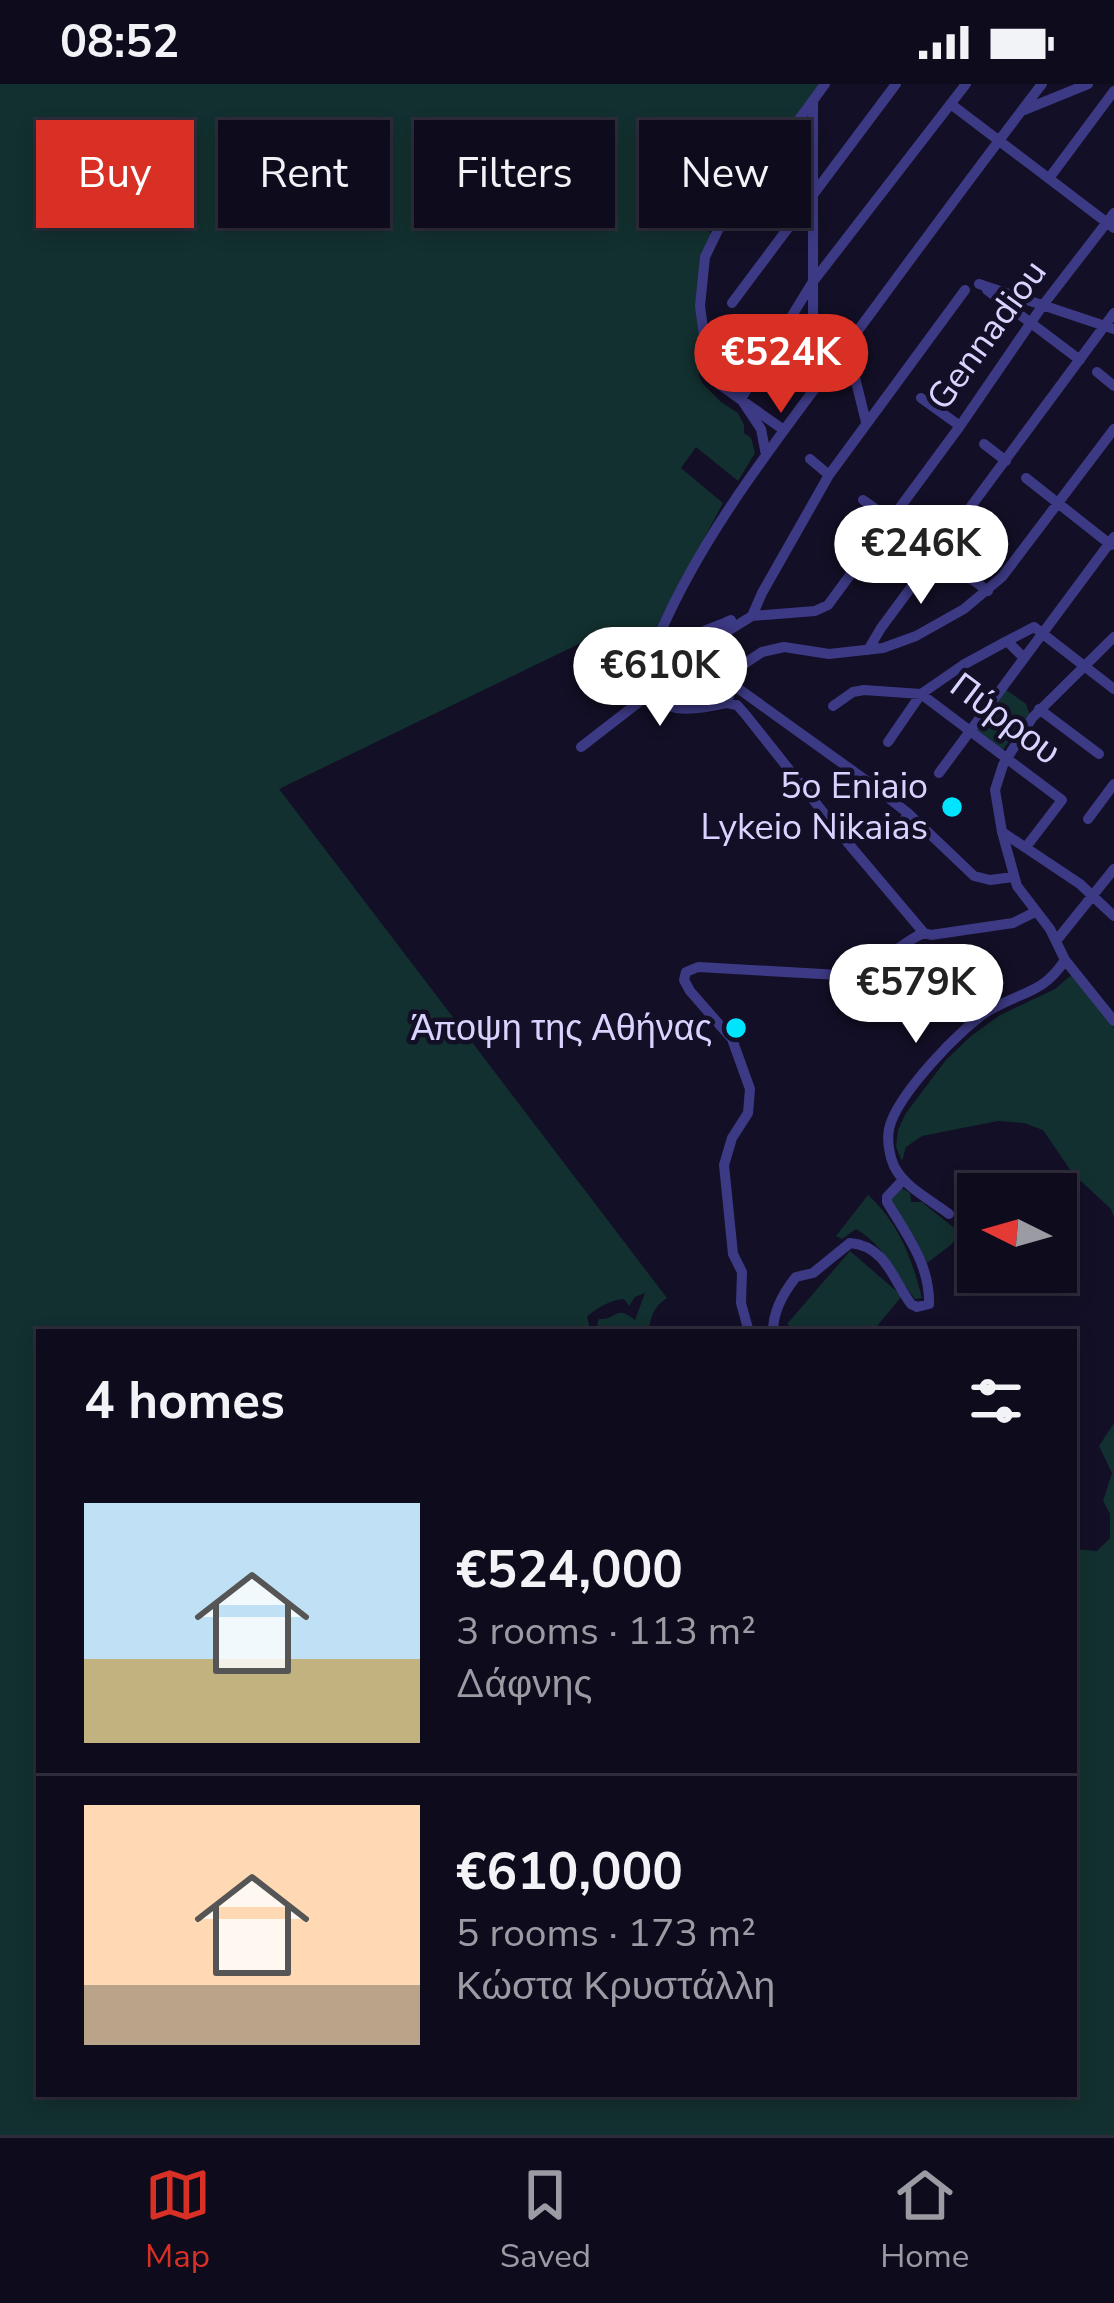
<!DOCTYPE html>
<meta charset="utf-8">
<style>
:root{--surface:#0e0b1c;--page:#1c1929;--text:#f1f3f6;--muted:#9b9ba3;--line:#2e2b3b;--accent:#d93025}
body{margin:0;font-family:"Nunito Sans",sans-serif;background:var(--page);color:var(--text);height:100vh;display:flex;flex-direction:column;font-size:45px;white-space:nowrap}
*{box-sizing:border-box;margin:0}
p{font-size:39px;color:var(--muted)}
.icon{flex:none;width:66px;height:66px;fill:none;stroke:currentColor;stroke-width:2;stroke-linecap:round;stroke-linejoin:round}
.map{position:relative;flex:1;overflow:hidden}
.side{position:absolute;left:36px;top:1245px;width:1041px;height:768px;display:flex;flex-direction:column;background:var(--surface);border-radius:0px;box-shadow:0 6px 18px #0003,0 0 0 3px var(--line)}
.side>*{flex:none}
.top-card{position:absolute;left:36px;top:36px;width:1044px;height:108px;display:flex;gap:24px}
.needle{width:78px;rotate:275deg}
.tools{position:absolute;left:957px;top:1089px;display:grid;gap:24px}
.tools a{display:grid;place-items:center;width:120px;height:120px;border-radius:0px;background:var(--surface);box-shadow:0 6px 18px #0003,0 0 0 3px var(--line);font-size:60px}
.price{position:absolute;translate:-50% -102px;padding:0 27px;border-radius:42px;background:#fff;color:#222;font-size:39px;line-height:78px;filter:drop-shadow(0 3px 6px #0008)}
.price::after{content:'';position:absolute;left:50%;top:72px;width:36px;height:27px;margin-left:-18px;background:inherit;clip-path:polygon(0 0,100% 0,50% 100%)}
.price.selected{background:var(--accent);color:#fff}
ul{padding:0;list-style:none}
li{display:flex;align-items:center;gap:36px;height:300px;padding:0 48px}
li+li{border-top:3px solid var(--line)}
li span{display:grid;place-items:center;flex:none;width:336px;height:240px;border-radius:0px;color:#555}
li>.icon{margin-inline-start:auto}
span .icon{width:144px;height:144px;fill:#fffc;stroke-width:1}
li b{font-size:51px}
h2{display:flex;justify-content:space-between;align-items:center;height:144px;padding:0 48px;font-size:51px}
.pill{padding:0 42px;border-radius:0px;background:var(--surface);box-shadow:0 6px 18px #0003,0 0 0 3px var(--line);font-size:42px;line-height:108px}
.pill.selected{background:var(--accent);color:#fff}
.status{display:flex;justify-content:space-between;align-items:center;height:84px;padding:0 60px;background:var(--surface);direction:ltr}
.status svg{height:33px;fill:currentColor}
.tabs{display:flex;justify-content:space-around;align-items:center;height:168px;border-top:3px solid var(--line);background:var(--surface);font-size:33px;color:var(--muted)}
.tabs a{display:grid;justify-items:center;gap:6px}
.tabs .selected{color:var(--accent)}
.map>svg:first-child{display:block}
.green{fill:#12302f}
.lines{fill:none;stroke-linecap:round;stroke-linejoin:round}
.minor{stroke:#3d3a85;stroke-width:10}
.poi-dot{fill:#00e5ff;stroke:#130f26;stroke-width:4.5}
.labels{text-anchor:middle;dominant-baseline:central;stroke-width:9;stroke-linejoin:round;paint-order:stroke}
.street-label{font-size:36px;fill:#d9d4ff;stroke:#130f26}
.poi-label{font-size:36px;fill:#d9d4ff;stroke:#130f26;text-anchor:end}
</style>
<div class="status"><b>08:52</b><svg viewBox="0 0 49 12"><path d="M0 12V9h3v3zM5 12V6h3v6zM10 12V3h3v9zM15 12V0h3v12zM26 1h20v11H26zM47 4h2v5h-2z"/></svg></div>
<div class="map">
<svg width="1114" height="2051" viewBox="0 0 1114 2051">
<rect width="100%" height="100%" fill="#130f26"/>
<!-- green -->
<path class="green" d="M 0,0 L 819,0 L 778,60 L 753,44 L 742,61 L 764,76 L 720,137 L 701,124 L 693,135 L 712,150 L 706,160 L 704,243 L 699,291 L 702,299 L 721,318 L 738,329 L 744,341 L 744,349 L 751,354 L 755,369 L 738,397 L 696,363 L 681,384 L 723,419 L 664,530 L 646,578 L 585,557 L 279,705 L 667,1214 C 654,1222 650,1233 649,1248 L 601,1248 L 597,1240 L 599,1235 C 619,1236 614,1220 635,1236 L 645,1209 L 635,1213 L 629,1222 L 624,1215 C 613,1215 594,1225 587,1233 L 591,1248 L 39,1248 L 39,2010 L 1074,2010 L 1074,1465 L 1097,1467 L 1110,1454 L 1110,1430 L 1103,1417 L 1112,1389 L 1099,1362 L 1114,1339 L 1114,2051 L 0,2051 Z
M 1005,605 L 1026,620 L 1029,629 L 1000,670 L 973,647 Z
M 1070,892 L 1075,894 L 1114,944 L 1114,1134 L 1111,1125 L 1073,1090 L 1043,1046 L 1024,1039 L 998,1037 L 922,1052 L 906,1063 L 902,1077 L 896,1063 L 898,1046 L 906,1029 L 946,976 L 971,952 L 1000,931 L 1055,905 Z
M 902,1104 L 910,1109 L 911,1118 L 922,1118 L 959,1148 L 952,1160 L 927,1179 L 916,1156 L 889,1117 Z
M 868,1111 C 899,1139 912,1175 922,1214 L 915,1215 C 895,1190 885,1162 856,1145 L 842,1155 L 836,1152 Z
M 850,1167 L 902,1212 L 872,1248 L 796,1248 L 787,1240 Z"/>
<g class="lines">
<!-- minor -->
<path class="minor" d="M 813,18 L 813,232 L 817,239 L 847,261 L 866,338
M 952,21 L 1114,144
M 1024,26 L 1088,0
M 1050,93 L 1114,7
M 979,200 L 1114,245
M 987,206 L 1080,276
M 732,219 L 896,0
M 1097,288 L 1114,302
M 921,314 L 960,342
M 784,346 L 720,301 L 709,289 L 700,222 L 705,173 L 718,146 L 825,0
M 984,360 L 1006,377
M 766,371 L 761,345 L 741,315 L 812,199 L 966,0
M 810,375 L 829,391
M 1026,394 L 1111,461
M 863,416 L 890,435
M 956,484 L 988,507
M 752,532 L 762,509 L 829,391 L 965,206
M 1114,553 L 1032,634 L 1003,681 L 995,706 L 1002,748 L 1017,802 L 1050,845 L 1065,876 L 1114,937
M 1007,557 L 1034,543 L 1114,605
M 868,566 L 881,544 L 1114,229
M 665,596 L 661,586 L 681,572 C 685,548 712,546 731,536
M 732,600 L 871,700 L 909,730 L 974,792 L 990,796 L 1013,793
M 727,619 C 697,626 649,635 648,591 C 647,576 656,561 661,547 C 706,444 779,354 845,264 C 910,176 975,87 1042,0
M 727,619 L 736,589 L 741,582 L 762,568 L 784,563 L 829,570 L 883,564 L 916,552 L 964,525 L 1002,493 L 1114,345
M 727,619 L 737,621 L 745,630 L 842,752 L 924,849 L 931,851 L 1013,839 L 1035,828
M 833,622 L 853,608 L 864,606 L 921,610 L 1062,716 L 1026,763
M 1039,625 L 1099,670
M 888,658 L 921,610 L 963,581 L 1007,557 L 1024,574
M 581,663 L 652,608 L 692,569 L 752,532 L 815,527 L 828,521 L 960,342 L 1043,221 L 1114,129
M 939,689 L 1114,453
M 1088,735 L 1114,700
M 1002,748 L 1080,800 L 1114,832
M 888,753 L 909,730
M 1056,857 L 1114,785
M 949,1130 C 931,1116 904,1103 894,1082 C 889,1071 887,1056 889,1045 C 896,1012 961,943 990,926 C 1022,907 1043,910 1065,876
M 749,1248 L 741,1219 L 742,1188 L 733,1170 L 724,1081 L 732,1054 L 748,1029 L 750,1005 L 732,955 L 690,907 L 684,896 L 686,888 L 698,883 L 857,892 C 882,882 899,859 924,849
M 773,1248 C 773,1227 783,1209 796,1193 L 813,1189 L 850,1159 C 886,1162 893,1196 911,1220 L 917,1223 L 929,1220 C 930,1180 906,1150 887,1118 L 887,1113 L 903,1096"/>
</g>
<!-- markers -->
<g class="poi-dot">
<circle cx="952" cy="723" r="12"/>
<circle cx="736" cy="944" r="12"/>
</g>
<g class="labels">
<!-- street labels -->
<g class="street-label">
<text transform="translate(987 251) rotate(-54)">Gennadiou</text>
<text transform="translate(1005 635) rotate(37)">Πύρρου</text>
</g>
<!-- poi labels -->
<g class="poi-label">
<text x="928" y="702">5o Eniaio<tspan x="928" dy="41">Lykeio Nikaias</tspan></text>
<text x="712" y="944">Άποψη της Αθήνας</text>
</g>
</g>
</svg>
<div class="tools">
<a><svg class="needle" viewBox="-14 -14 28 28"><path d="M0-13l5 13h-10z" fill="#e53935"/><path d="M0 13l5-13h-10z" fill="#9b9ba3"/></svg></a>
</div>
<b class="price selected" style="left:781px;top:332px">€524K</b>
<b class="price" style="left:921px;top:523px">€246K</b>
<b class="price" style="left:660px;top:645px">€610K</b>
<b class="price" style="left:916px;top:962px">€579K</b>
<div class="top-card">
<a class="pill selected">Buy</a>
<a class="pill">Rent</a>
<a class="pill">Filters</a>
<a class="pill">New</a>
</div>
<section class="side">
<h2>4 homes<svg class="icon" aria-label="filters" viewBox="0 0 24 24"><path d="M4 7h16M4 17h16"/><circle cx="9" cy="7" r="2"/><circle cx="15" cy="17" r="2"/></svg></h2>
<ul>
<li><span style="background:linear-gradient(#bfe0f5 65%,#c2b280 0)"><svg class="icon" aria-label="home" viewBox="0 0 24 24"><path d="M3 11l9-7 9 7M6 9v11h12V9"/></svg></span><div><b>€524,000</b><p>3 rooms · 113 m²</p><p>Δάφνης</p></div></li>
<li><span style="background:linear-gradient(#ffd9b3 75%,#b9a48a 0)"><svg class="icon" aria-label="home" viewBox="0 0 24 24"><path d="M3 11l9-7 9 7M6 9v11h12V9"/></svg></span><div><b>€610,000</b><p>5 rooms · 173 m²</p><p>Κώστα Κρυστάλλη</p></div></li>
</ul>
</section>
</div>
<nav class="tabs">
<a class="selected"><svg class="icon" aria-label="map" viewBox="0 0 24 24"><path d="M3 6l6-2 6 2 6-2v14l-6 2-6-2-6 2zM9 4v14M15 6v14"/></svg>Map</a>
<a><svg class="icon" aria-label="saved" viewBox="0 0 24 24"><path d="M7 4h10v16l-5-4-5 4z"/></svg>Saved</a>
<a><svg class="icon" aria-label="home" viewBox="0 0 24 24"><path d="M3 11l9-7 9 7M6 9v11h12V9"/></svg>Home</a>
</nav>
